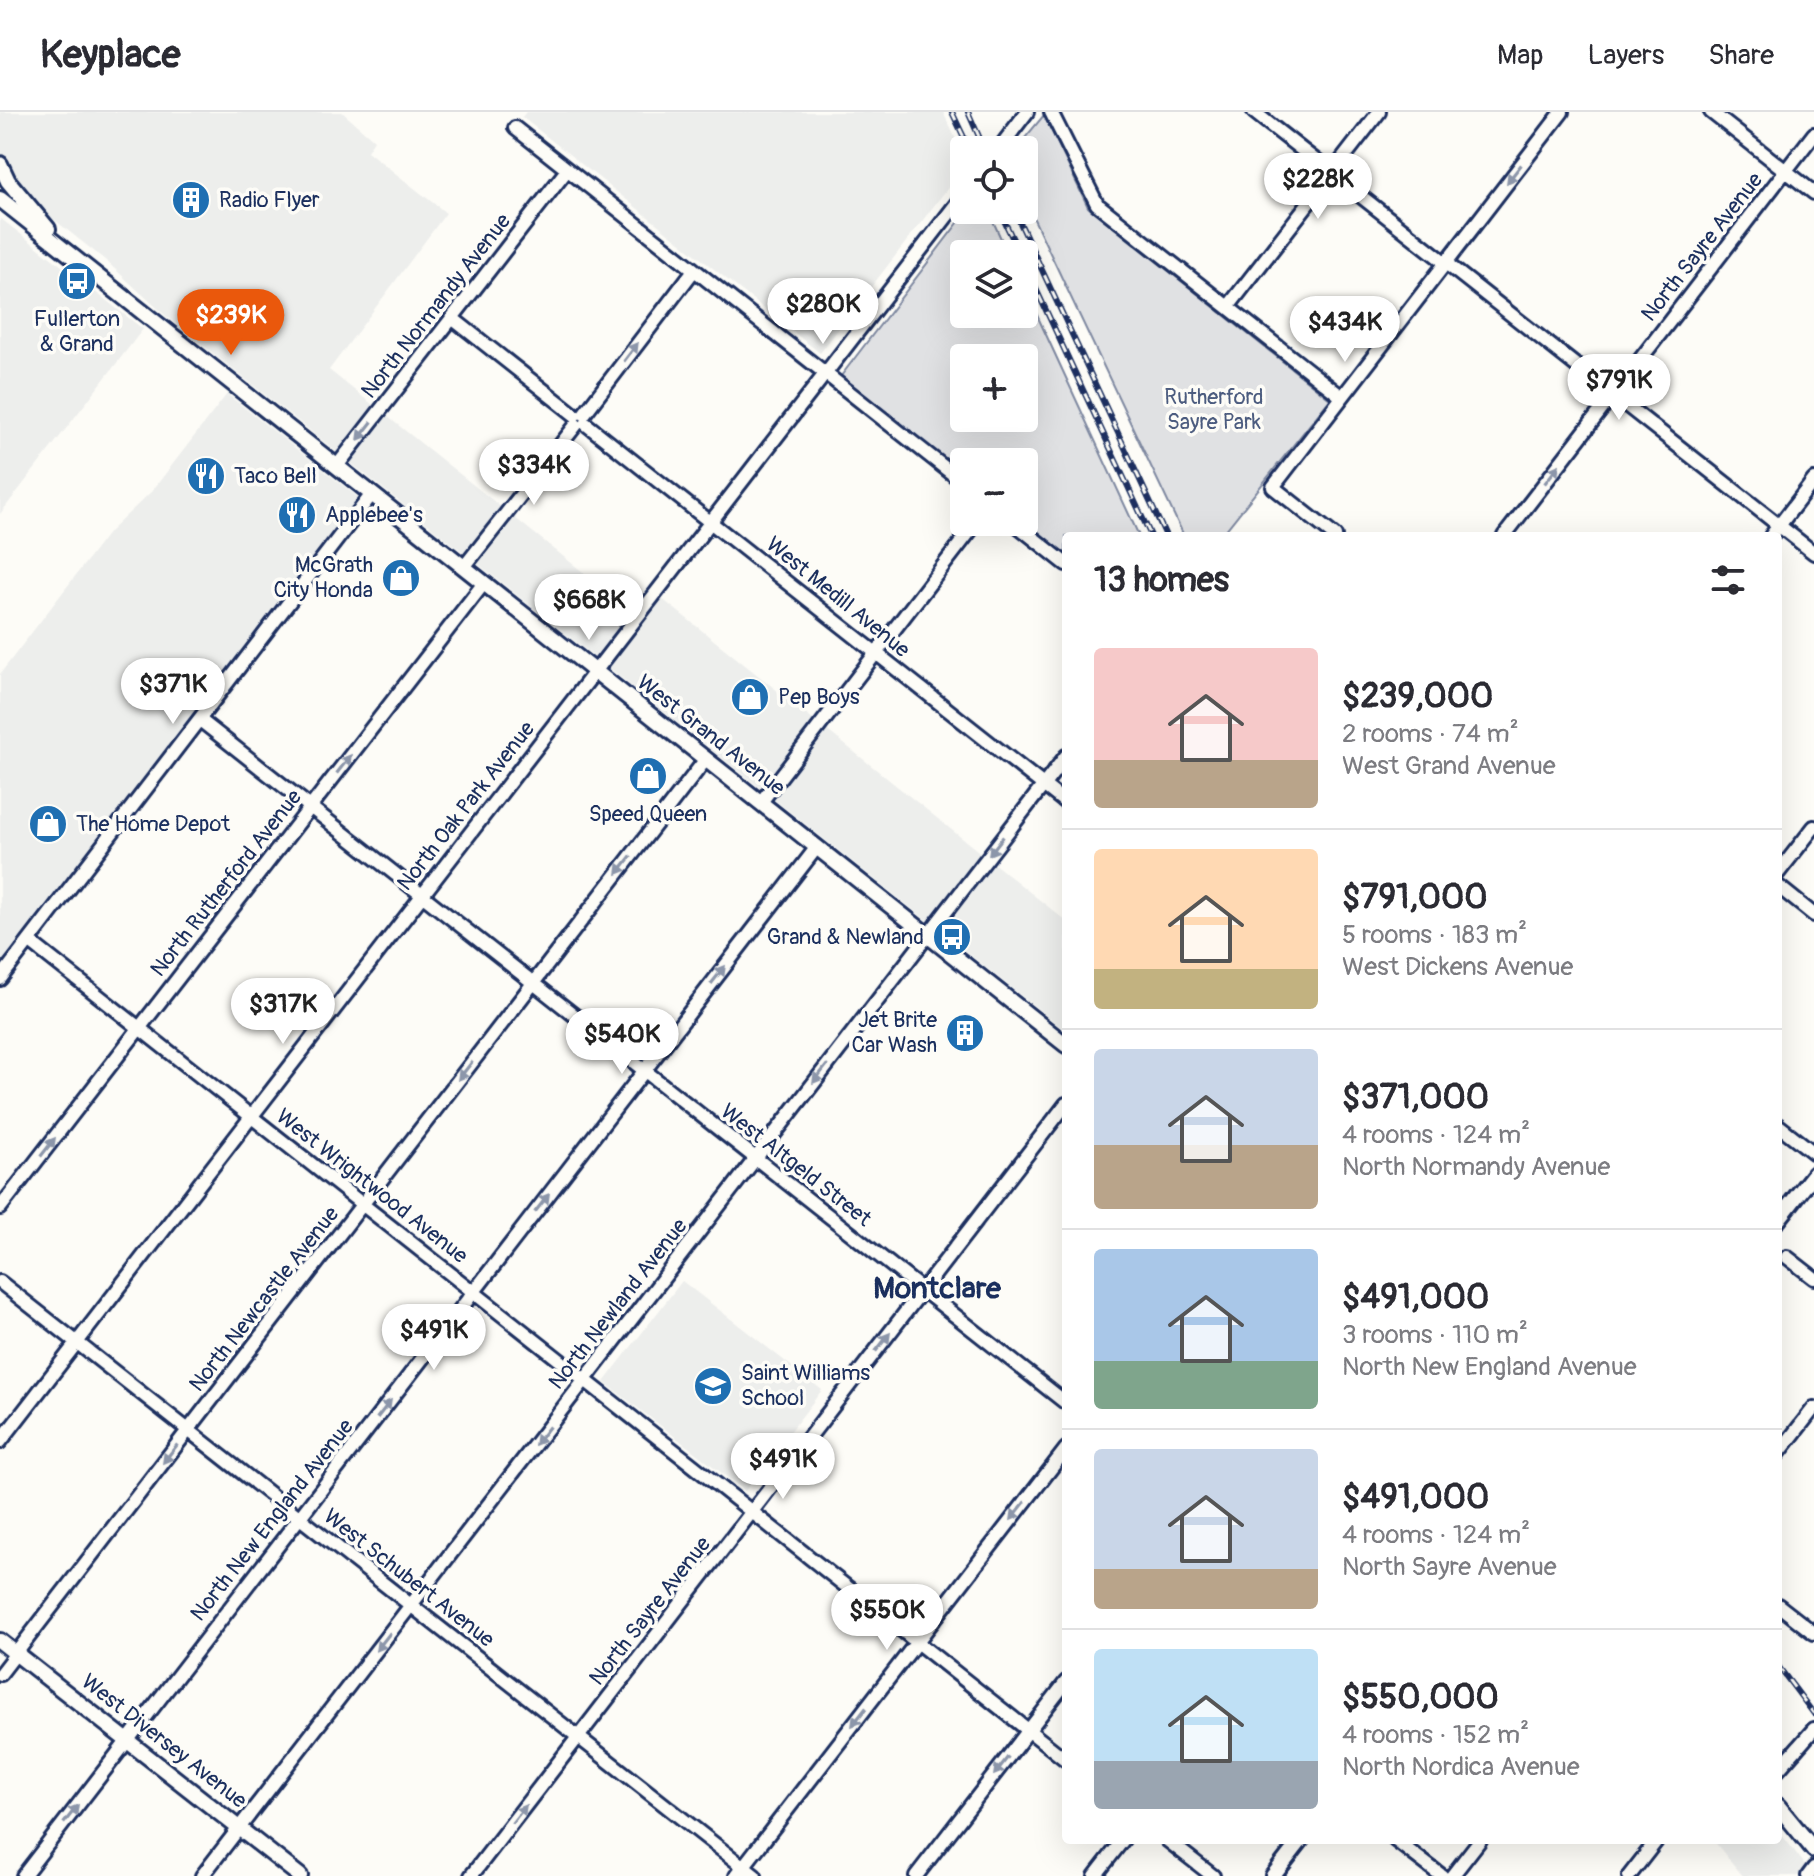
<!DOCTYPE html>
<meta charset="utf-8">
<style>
:root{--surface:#fff;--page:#f7f7f7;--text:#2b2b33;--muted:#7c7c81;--line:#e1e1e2;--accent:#ea580c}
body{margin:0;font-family:Pangolin,sans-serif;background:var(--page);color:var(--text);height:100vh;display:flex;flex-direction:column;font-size:30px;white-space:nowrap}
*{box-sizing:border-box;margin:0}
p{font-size:26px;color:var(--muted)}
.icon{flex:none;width:44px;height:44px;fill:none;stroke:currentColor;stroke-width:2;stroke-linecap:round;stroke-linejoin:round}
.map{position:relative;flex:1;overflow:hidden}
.panel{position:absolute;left:1062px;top:420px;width:720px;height:1312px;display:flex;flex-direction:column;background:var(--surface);border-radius:8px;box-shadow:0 8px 32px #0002}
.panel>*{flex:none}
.fabs{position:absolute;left:950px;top:24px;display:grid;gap:16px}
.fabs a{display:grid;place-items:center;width:88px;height:88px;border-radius:8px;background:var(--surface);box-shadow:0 8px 32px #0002;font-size:40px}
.price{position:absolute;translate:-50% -68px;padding:0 18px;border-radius:28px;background:#fff;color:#222;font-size:26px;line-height:52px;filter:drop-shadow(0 2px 4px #0008)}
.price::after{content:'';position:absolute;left:50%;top:48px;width:24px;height:18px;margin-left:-12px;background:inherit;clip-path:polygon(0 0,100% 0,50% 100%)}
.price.selected{background:var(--accent);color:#fff}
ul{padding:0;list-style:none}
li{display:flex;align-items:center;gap:24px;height:200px;padding:0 32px}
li+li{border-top:2px solid var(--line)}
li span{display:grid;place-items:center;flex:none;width:224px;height:160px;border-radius:8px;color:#555}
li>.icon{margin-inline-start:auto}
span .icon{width:96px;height:96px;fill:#fffc;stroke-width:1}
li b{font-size:34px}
h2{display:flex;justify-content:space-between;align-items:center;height:96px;padding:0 32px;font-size:34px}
header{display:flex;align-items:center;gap:48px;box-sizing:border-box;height:112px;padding:0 40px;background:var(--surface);border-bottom:2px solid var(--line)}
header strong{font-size:38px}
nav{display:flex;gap:44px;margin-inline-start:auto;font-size:28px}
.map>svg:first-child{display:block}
.built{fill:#edeeec}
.green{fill:#e0e1e3;stroke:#7e88a0;stroke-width:2;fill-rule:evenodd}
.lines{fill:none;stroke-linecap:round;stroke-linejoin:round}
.minor-casing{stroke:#1b2f5e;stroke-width:18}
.major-casing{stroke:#1b2f5e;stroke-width:20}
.minor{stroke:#fdfcf7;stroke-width:12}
.major{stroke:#fdfcf7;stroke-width:14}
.rail-casing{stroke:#1b2f5e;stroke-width:6}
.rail{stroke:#fdfcf7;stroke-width:3;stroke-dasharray:9;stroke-linecap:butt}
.oneway{fill:#8c96aa}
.labels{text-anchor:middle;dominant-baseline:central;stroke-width:7;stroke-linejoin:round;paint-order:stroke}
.poi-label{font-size:22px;fill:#1b2f5e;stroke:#fdfcf7;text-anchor:start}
.street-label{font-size:22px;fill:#1b2f5e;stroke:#fdfcf7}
.park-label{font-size:22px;fill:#4c5c7f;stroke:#fdfcf7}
.district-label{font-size:30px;font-weight:bold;fill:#1b2f5e;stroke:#fdfcf7}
</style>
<header>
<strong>Keyplace</strong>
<nav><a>Map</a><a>Layers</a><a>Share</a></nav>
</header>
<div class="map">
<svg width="1814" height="1764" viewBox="0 0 1814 1764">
<rect width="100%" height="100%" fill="#fdfcf7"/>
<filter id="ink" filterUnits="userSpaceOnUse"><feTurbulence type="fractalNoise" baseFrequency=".0125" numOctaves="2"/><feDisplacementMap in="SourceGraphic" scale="16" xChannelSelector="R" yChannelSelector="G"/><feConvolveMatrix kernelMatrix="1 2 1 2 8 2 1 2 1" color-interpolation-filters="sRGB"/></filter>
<g filter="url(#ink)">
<!-- built -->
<path class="built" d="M 0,0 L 342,0 L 374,28 L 367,39 L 446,101 L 329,258 L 633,500 L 651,478 L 1066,809 L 1066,919 L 167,205 L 105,148 L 27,86 L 0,46 Z
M 526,0 L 943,0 L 964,44 L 964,55 L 820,241 L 522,5 Z
M 0,106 L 143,217 L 0,402 Z
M 227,282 L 360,387 L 0,858 L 0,562 L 109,420 L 152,379 Z
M 682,1169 L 822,1278 L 745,1379 L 604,1270 Z
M 1778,1718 L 1814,1764 L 1743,1764 L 1713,1728 L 1778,1728 Z"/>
<!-- green -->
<path class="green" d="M 1044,3 L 1088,95 L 1330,287 L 1221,424 L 1184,424 L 1024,86 L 1024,38 L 1015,38 Z
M 968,98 L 988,98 L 1008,142 L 964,142 L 964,202 L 1024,202 L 1024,175 L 1139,424 L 1066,424 L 1066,444 L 1024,410 L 1024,350 L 964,350 L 964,362 L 841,264 ZM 964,246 L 1024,246 L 1024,306 L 964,306 Z"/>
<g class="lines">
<defs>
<path id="minor" d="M 1051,0 L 1097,92 L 1342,285
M 1254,0 L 1814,441
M 1711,0 L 1814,81
M 515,16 L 964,371
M 998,38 L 1027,0
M 1228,195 L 1379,0
M 452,206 L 575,303
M 584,302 L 694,158
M 586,312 L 1066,691
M 337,354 L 567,58
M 1013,410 L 1066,452
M 1335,424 L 1273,375 L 1562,0
M 1504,424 L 1814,22
M 1771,424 L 1814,368
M 464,455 L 576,313
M 200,608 L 1066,1291
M 761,690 L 977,410
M 1778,761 L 1814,715
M 1778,774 L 1814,803
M 29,829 L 1066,1648
M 0,867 L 372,382
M 1778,1013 L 1814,1041
M 0,1096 L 484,471
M 1787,1145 L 1814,1166
M 0,1170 L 755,1764
M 0,1330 L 964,82
M 1778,1342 L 1814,1296
M 1778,1493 L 1814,1521
M 0,1562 L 706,647
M 1778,1658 L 1814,1617
M 1167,1728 L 1213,1764
M 1395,1728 L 1442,1764
M 23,1764 L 817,735
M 202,1764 L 1066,644
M 471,1764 L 1066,992
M 736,1764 L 1066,1337
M 916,1764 L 1066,1570
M 1095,1764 L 1123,1728
M 1452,1764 L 1480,1728
M 1629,1764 L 1657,1728
M 1808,1764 L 1814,1756"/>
<path id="major" d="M 0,52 L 8,69 L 48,117
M 0,87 L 1066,933
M 1778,1108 L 1814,1062
M 0,1529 L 300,1764
M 1778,1694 L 1814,1738
M 1273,1764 L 1301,1728"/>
</defs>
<!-- minor casing -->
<use href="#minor" class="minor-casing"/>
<!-- major casing -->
<use href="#major" class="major-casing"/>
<!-- minor -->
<use href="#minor" class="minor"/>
<!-- major -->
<use href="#major" class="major"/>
<defs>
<path id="rail" d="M 952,0 L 970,38
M 968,0 L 985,38
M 999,98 L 1020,142
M 1014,98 L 1166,424
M 1024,151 L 1151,424
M 1778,1554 L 1814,1602"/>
</defs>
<!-- rail casing -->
<use href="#rail" class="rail-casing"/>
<!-- rail -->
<use href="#rail" class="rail"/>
</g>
<!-- one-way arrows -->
<defs><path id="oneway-solid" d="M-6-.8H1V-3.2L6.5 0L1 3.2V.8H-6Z" transform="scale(2)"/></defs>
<g class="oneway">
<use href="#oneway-solid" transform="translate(1514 62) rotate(128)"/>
<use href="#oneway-solid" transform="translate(631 240) rotate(-53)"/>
<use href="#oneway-solid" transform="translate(365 319) rotate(128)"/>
<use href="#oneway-solid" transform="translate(1552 362) rotate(-52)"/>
<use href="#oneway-solid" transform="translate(344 652) rotate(-52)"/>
<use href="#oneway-solid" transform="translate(996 734) rotate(128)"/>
<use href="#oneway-solid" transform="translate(624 753) rotate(128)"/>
<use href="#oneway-solid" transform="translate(718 863) rotate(-52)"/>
<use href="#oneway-solid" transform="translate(465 959) rotate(128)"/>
<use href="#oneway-solid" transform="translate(820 962) rotate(128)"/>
<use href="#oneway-solid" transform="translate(48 1035) rotate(-52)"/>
<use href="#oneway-solid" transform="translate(542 1091) rotate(-52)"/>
<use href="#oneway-solid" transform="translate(883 1230) rotate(-52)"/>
<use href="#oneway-solid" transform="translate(384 1297) rotate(-52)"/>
<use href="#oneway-solid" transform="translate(542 1324) rotate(128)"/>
<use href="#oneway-solid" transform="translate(170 1342) rotate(128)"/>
<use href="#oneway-solid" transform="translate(1018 1399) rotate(128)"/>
<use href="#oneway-solid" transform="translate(383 1530) rotate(128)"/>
<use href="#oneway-solid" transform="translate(859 1605) rotate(128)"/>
<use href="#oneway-solid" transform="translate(1001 1654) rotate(128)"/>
<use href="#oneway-solid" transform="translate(71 1702) rotate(-52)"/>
<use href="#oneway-solid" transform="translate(519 1702) rotate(-52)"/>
</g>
</g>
<!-- icons -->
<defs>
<symbol id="building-disc" viewBox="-11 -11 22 22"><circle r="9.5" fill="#1f6fb2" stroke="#fdfcf7"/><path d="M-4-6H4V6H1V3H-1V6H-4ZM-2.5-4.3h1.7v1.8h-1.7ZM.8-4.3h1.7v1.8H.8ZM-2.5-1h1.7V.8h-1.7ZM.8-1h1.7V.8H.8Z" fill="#fff"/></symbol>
<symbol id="bus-disc" viewBox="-11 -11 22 22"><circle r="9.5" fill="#1f6fb2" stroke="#fdfcf7"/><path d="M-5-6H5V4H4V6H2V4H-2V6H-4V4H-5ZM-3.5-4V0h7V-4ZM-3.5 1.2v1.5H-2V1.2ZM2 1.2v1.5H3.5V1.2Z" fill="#fff"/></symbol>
<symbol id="restaurant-disc" viewBox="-11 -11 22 22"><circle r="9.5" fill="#1f6fb2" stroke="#fdfcf7"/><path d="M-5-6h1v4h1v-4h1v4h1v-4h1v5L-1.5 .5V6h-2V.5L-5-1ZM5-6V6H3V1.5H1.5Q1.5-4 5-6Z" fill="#fff"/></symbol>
<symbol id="shop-disc" viewBox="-11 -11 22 22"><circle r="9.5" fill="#1f6fb2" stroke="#fdfcf7"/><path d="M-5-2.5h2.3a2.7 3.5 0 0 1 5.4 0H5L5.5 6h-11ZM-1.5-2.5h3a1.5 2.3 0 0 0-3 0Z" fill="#fff"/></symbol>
<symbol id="school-disc" viewBox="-11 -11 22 22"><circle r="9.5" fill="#1f6fb2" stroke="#fdfcf7"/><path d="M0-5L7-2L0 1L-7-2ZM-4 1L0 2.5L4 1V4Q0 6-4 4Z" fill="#fff"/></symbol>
</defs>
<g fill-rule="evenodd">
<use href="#building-disc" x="169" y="66" width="44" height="44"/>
<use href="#bus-disc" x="55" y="147" width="44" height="44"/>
<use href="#restaurant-disc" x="184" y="342" width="44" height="44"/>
<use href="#restaurant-disc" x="275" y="381" width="44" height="44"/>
<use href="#shop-disc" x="379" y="444" width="44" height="44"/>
<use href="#shop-disc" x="728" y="563" width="44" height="44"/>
<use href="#shop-disc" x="626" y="642" width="44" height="44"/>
<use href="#shop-disc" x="26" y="690" width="44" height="44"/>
<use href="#bus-disc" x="930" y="803" width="44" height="44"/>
<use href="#building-disc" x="943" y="899" width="44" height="44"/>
<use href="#school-disc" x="691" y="1252" width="44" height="44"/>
</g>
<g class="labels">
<!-- poi labels -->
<g class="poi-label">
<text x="219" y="88">Radio Flyer</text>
<text x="77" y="207" text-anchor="middle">Fullerton<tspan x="77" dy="25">&amp; Grand</tspan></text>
<text x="234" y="364">Taco Bell</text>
<text x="325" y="403">Applebee's</text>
<text x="373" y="453" text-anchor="end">McGrath<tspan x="373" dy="25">City Honda</tspan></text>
<text x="778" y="585">Pep Boys</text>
<text x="648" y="702" text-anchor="middle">Speed Queen</text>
<text x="76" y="712">The Home Depot</text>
<text x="924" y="825" text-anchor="end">Grand &amp; Newland</text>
<text x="937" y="908" text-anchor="end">Jet Brite<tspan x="937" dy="25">Car Wash</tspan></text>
<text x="741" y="1261">Saint Williams<tspan x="741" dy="25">School</tspan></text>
</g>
<!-- street labels -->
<g class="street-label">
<text transform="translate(1702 135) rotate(-52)">North Sayre Avenue</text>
<text transform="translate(436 194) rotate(-52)">North Normandy Avenue</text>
<text transform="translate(838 485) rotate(39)">West Medill Avenue</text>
<text transform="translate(711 623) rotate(38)">West Grand Avenue</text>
<text transform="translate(466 694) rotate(-52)">North Oak Park Avenue</text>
<text transform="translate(226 771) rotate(-52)">North Rutherford Avenue</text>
<text transform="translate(796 1053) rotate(38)">West Altgeld Street</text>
<text transform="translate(372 1074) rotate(38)">West Wrightwood Avenue</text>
<text transform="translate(264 1187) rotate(-52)">North Newcastle Avenue</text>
<text transform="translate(618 1192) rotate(-52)">North Newland Avenue</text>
<text transform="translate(272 1408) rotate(-52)">North New England Avenue</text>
<text transform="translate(409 1466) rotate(38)">West Schubert Avenue</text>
<text transform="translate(650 1499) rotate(-52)">North Sayre Avenue</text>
<text transform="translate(164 1629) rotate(38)">West Diversey Avenue</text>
</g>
<!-- park labels -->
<g class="park-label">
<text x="1214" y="285">Rutherford<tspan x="1214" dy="25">Sayre Park</tspan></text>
</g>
<!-- district labels -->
<g class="district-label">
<text x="937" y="1176">Montclare</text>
</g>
</g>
</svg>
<div class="fabs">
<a><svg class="icon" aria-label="locate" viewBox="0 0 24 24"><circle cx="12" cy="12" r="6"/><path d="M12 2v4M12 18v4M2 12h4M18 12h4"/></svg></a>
<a><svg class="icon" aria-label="layers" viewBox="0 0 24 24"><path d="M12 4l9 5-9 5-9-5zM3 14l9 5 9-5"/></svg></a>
<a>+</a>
<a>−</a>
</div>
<b class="price" style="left:1318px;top:109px">$228K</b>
<b class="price" style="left:823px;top:234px">$280K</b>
<b class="price selected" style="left:231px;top:245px">$239K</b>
<b class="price" style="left:1345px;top:252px">$434K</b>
<b class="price" style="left:1619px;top:310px">$791K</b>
<b class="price" style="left:534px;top:395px">$334K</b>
<b class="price" style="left:589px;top:530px">$668K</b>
<b class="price" style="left:173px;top:614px">$371K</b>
<b class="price" style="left:283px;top:934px">$317K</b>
<b class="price" style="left:622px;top:964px">$540K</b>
<b class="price" style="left:434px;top:1260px">$491K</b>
<b class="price" style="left:783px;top:1389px">$491K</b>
<b class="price" style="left:887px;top:1540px">$550K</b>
<section class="panel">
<h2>13 homes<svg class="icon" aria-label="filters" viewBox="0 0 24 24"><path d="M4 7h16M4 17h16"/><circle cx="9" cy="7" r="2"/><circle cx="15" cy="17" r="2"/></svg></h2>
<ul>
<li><span style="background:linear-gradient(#f6c9c9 70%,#b9a48a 0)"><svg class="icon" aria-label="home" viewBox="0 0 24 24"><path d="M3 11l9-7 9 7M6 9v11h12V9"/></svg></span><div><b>$239,000</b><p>2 rooms · 74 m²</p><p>West Grand Avenue</p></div></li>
<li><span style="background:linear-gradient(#ffd9b3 75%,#c2b280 0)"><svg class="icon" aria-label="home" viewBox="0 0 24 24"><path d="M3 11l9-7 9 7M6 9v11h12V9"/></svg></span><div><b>$791,000</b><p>5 rooms · 183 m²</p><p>West Dickens Avenue</p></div></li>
<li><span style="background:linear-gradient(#c9d6e8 60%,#b9a48a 0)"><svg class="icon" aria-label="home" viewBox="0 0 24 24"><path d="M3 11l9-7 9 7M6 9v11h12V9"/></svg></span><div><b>$371,000</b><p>4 rooms · 124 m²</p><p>North Normandy Avenue</p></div></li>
<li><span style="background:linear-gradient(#a9c7e8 70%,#7fa58c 0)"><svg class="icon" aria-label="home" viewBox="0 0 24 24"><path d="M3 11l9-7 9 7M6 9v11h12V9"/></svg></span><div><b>$491,000</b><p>3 rooms · 110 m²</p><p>North New England Avenue</p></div></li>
<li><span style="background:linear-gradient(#c9d6e8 75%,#b9a48a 0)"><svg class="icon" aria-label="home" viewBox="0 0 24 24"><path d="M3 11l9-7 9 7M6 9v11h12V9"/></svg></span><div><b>$491,000</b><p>4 rooms · 124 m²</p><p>North Sayre Avenue</p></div></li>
<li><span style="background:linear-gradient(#bfe0f5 70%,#9aa5b1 0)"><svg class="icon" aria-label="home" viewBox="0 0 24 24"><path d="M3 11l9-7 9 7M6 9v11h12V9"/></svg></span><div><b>$550,000</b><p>4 rooms · 152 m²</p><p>North Nordica Avenue</p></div></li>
</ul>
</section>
</div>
